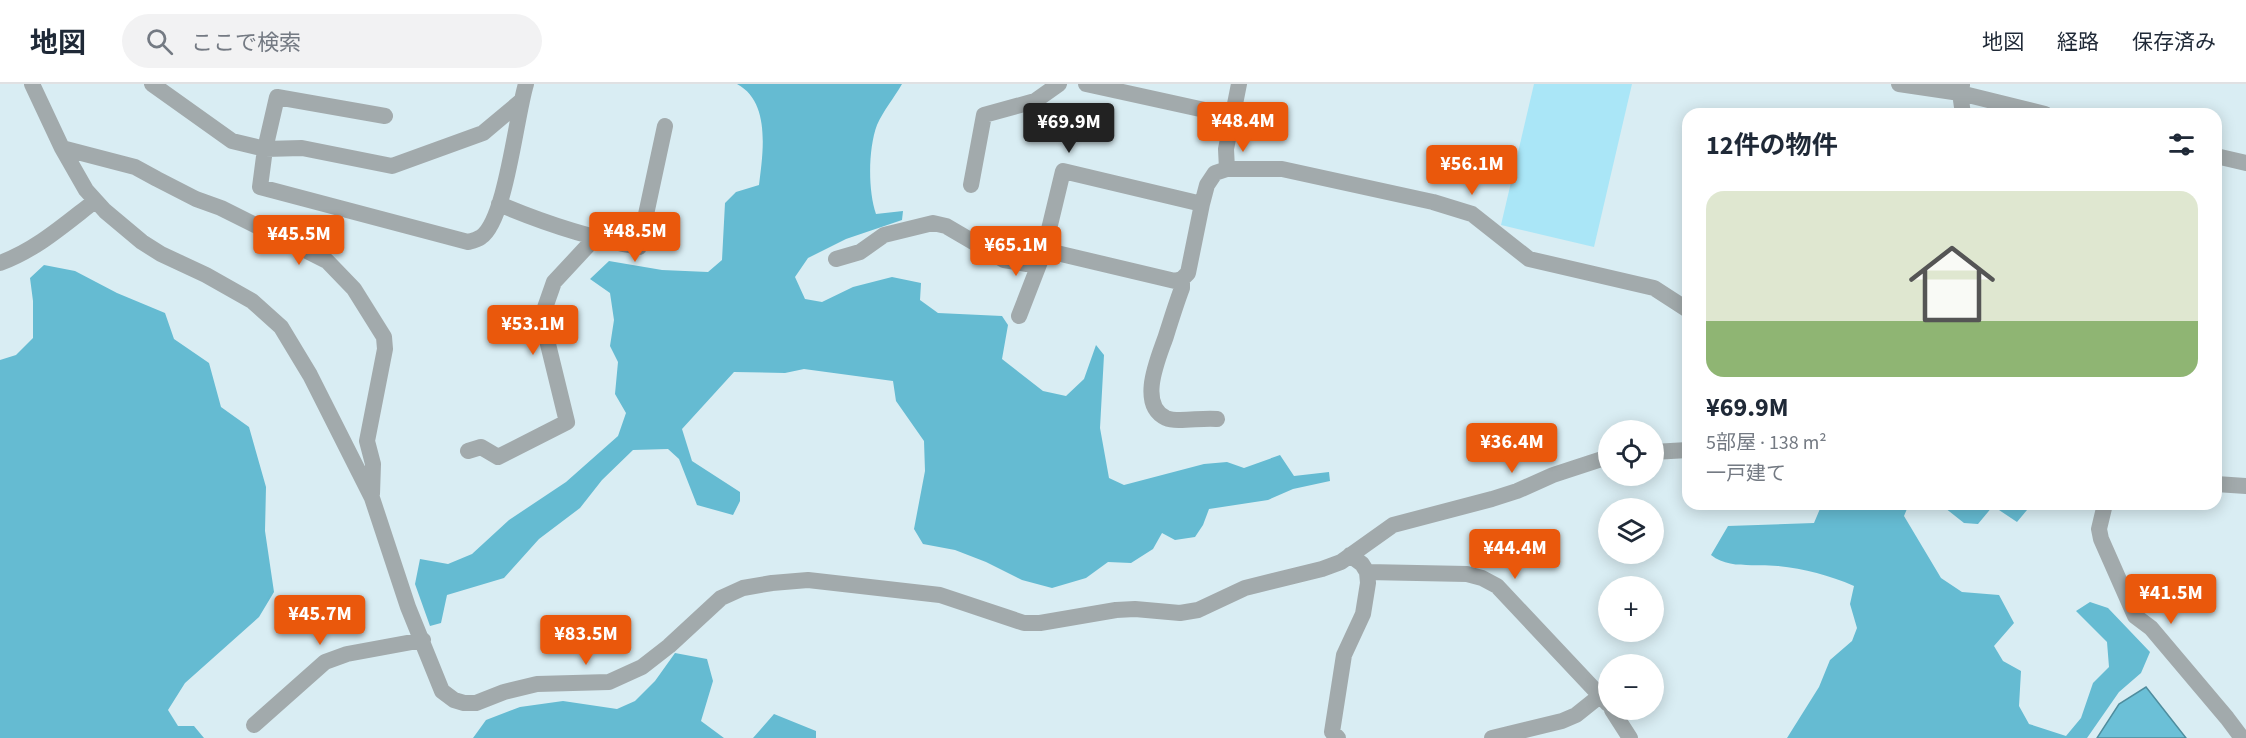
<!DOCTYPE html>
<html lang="ja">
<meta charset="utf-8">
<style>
:root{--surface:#fff;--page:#f2f2f3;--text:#1f2937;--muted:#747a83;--line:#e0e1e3;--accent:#ea580c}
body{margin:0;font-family:"Source Sans 3","Noto Sans JP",sans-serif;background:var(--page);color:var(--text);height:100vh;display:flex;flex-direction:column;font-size:22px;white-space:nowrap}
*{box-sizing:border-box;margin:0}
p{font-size:20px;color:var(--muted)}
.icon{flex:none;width:33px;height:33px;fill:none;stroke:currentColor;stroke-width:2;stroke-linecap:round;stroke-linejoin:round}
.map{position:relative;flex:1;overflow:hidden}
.drawer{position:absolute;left:1682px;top:24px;width:540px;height:402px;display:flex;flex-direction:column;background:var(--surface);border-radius:18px;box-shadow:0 3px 15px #0003}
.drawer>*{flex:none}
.fabs{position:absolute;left:1598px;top:336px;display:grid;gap:12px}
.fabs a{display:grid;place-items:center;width:66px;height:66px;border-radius:50%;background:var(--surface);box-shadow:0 3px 15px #0003;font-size:30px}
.price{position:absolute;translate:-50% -51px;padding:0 14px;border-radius:6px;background:var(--accent);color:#fff;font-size:20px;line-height:39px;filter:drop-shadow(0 2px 3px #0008)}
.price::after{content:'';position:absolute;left:50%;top:36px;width:18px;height:14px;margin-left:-9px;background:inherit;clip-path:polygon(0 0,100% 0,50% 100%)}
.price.active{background:#222;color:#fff}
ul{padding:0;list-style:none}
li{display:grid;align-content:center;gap:12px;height:318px;padding:0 24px}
li span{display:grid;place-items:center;height:186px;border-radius:18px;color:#555}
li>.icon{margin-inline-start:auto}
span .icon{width:108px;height:108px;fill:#fffc;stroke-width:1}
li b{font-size:26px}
h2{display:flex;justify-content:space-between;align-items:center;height:72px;padding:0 24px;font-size:26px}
header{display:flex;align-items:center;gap:36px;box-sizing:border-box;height:84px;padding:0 30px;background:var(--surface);border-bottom:2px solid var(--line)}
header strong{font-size:28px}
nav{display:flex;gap:33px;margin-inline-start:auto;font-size:21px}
.search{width:420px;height:54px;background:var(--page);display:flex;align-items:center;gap:15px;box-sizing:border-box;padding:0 21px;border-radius:33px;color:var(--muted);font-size:22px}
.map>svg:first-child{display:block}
.green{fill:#aae6f7}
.forest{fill:#65bbd2}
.water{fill:#6bc0d7;stroke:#4f8d9e;stroke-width:1.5}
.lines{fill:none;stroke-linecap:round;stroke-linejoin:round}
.minor{stroke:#a2aaac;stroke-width:16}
</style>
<header>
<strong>地図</strong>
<div class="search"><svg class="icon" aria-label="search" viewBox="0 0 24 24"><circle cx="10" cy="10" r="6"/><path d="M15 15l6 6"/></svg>ここで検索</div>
<nav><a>地図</a><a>経路</a><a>保存済み</a></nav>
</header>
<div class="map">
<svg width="2246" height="654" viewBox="0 0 2246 654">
<rect width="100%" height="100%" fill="#d9edf3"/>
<!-- green -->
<path class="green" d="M 1534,0 L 1632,0 L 1594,163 L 1501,141 Z"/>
<!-- forest -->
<path class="forest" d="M 737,0 L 902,0 C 894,14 883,27 877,41 C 868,65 868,107 876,130 L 903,127 L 902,136 L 846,155 L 808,174 L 795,193 L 805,215 L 822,218 L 853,203 L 892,193 L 921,199 L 920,216 L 938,229 L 1002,232 L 1008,241 L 1002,275 L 1043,307 L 1066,312 L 1084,295 L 1096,261 L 1104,271 L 1100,344 L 1109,394 L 1124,401 L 1204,380 L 1227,378 L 1244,384 L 1280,371 L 1294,392 L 1329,388 L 1330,397 L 1293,405 L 1268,416 L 1209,425 L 1203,441 L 1195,453 L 1175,456 L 1162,449 L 1153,465 L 1131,479 L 1108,478 L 1086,494 L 1052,504 L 1022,496 L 986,478 L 955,466 L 923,460 L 914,445 L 925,387 L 924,357 L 896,317 L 893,297 L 804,285 L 785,289 L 734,288 L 682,345 L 692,377 L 740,408 L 740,417 L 733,431 L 697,421 L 679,375 L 668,365 L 633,366 L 602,396 L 580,424 L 539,455 L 504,494 L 447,511 L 441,539 L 430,542 L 415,500 L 420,475 L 448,480 L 472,470 L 509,436 L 566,398 L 618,352 L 626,329 L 615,310 L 618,278 L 610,262 L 614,236 L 610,209 L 590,195 L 609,177 L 662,186 L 708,188 L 722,176 L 725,119 L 736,108 L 759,101 C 763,69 771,18 737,0 Z
M 44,181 L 75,187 L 117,209 L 165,229 L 174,255 L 209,279 L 221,323 L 249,343 L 266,403 L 265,447 L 274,508 L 259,533 L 185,599 L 168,626 L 178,642 L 194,642 L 204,654 L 0,654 L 0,276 L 16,271 L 33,254 L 33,217 L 30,194 Z
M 1822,420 L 1909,420 L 1904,432 L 1941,494 L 1962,508 L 1999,511 L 2014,539 L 1994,562 L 2003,577 L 2021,587 L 2019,622 L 2029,640 L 2066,652 L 2081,634 L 2093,599 L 2109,583 L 2107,558 L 2076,527 L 2090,518 L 2108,524 L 2150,568 L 2141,589 L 2119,608 L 2087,654 L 1787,654 L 1819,603 L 1830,576 L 1852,557 L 1857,544 L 1850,520 L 1854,502 C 1829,491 1805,485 1778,482 C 1755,479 1730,486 1711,471 L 1728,442 L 1814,439 Z
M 1940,420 L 2032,420 L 2017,438 L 1993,422 L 1978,440 L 1964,439 Z
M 675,569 L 707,575 L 713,597 L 701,637 L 724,654 L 473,654 L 486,636 L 520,623 L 563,617 L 617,625 L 635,617 L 655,597 Z
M 774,630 L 816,647 L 816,654 L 753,654 Z"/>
<!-- water -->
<path class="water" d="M 2146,603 L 2186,654 L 2097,654 L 2119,620 Z"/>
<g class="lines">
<!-- minor -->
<path class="minor" d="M 32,0 L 62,64 L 86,106 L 105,127 L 142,158 L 161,170 L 206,191 L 252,217 L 281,243 L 310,291 L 372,414 L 408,523 L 442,607 L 454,616 L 464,619 L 476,619 L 504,608 L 537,600 L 609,598 L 642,583 L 669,562 L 721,514 L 743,504 L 772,499 L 808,496 L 940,511 L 1024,539 L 1040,539 L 1116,526 L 1135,525 L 1180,529 L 1198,526 L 1245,504 L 1322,485 L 1341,478 L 1393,441 L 1492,415 L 1517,407 L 1553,391 L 1608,373
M 152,0 L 232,57 L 265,65 L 302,64 L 392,82 L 483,49 L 520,18
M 1086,0 L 1232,32
M 1899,0 L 1960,9 L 2045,30
M 1962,1 L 1960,9 L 1963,30
M 385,32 L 277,13 L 265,65 L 260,103 L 468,158 C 472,157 477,156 481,153 C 506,136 516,32 526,0
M 62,64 L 135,83 L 157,95 L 196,115 L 221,124 L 327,177 L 354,205 L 384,253 L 385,265 L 367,357 L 373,380 L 372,410
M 2216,72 L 2246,79
M 1227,85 L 1282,85 L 1433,118 L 1472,130 L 1529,175 L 1654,204 L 1688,226
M 1063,87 L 1202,120 L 1188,189 L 1182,195 L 1175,197 L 1044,166 Z
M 971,101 L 984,31 L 1035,17 L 1059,0
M 499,120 C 546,140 589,154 639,163 L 665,42
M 1202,120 L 1207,101 L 1215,89 L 1227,85 L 1226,65 L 1239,0
M 836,175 L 860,168 L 884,151 L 933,139 L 946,142 L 1004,176 L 1027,180 L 1040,176
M 0,179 C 36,166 65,140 95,117
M 1182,195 L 1182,204 C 1176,220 1171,236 1166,252 C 1159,273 1137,320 1166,334 C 1177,339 1203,333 1217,335
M 1019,232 L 1043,170
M 468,367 L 481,363 L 498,373 L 567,338 L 546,252 L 540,238 L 554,198 L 594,155
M 1653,368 L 1688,366
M 2216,400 L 2246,402
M 2105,420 L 2099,445 L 2101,455 L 2135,532 L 2151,544 L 2227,634 L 2242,654
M 1367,488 L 1467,490 L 1482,494 L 1497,502 L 1608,620
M 1612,626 L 1630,654
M 254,641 L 325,578 L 347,570 L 423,556
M 1338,654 L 1332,648 L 1344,571 L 1363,530 L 1368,499 L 1367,488 L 1362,480 L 1350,471
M 1492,654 L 1562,637 L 1576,631 L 1601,611"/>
</g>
</svg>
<div class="fabs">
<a><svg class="icon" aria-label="locate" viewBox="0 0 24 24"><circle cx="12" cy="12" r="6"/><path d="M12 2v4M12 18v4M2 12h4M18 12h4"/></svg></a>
<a><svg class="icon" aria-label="layers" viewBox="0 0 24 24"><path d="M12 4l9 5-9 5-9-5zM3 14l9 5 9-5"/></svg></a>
<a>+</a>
<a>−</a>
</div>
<b class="price" style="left:1243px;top:69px">¥48.4M</b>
<b class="price active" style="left:1069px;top:70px">¥69.9M</b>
<b class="price" style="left:1472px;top:112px">¥56.1M</b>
<b class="price" style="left:635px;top:179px">¥48.5M</b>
<b class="price" style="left:299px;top:182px">¥45.5M</b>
<b class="price" style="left:1016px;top:193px">¥65.1M</b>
<b class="price" style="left:533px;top:272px">¥53.1M</b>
<b class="price" style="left:1512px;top:390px">¥36.4M</b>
<b class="price" style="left:1515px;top:496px">¥44.4M</b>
<b class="price" style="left:2171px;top:541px">¥41.5M</b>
<b class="price" style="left:320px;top:562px">¥45.7M</b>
<b class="price" style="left:586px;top:582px">¥83.5M</b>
<section class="drawer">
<h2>12件の物件<svg class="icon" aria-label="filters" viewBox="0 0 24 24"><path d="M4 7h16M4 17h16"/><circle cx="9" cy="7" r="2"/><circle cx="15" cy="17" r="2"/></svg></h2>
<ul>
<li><span style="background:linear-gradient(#dfe7d0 70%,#8fb573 0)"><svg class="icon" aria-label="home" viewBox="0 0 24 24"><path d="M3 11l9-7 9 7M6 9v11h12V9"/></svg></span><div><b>¥69.9M</b><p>5部屋 · 138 m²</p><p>一戸建て</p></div></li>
</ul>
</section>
</div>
